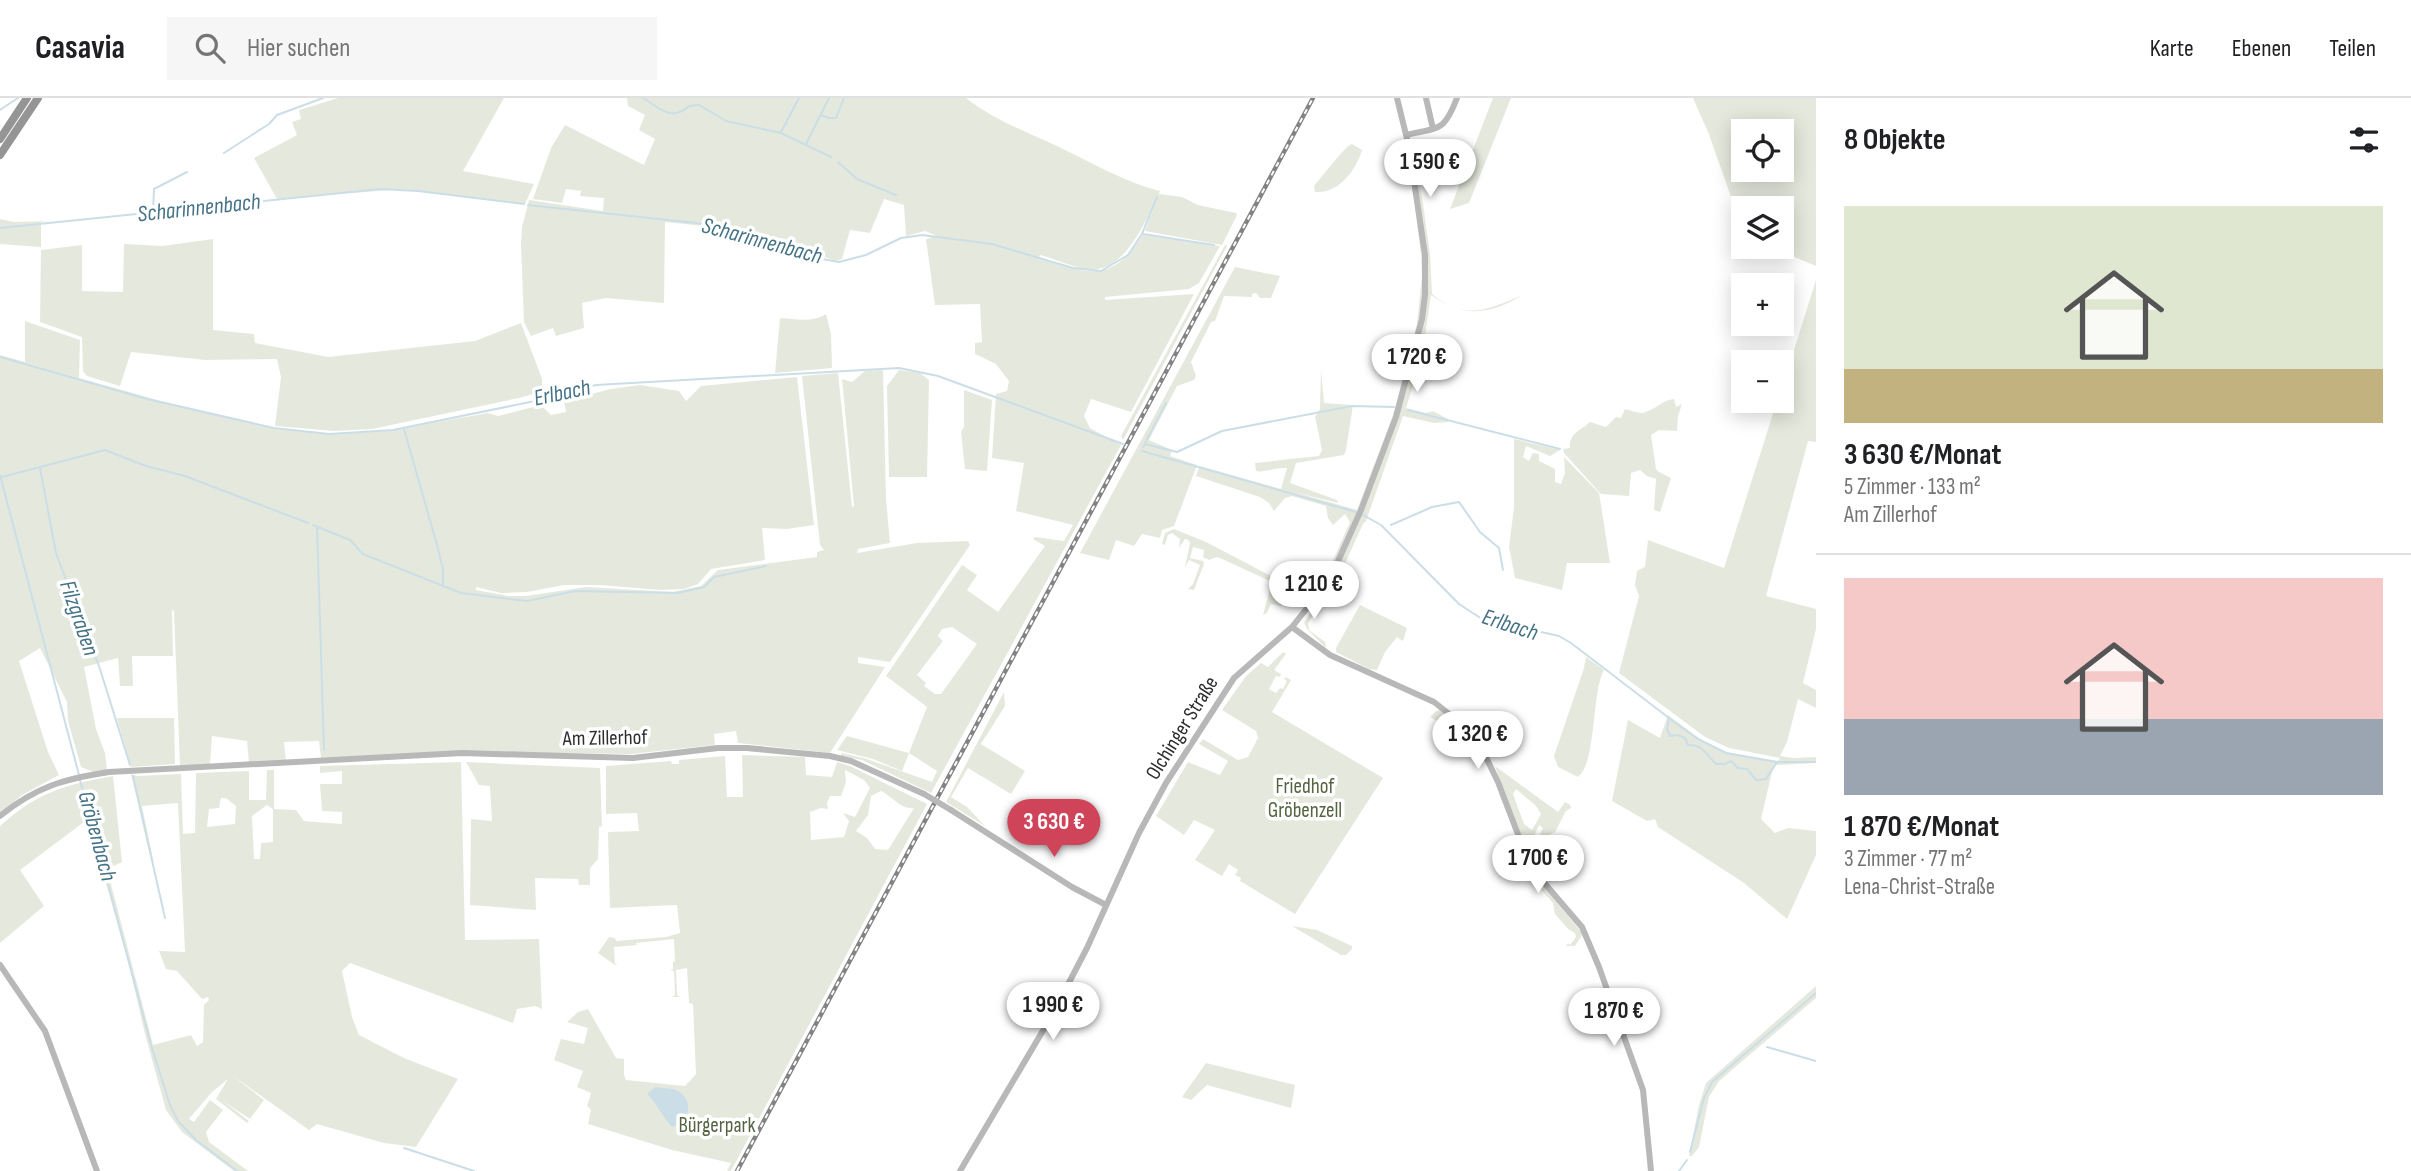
<!DOCTYPE html>
<html lang="de">
<meta charset="utf-8">
<style>
:root{--surface:#fff;--page:#f6f6f6;--text:#202124;--muted:#757577;--line:#e0e0e0;--accent:#d04459}
body{margin:0;font-family:"Sofia Sans Condensed",sans-serif;background:var(--page);color:var(--text);height:100vh;display:flex;flex-direction:column;font-size:26px;white-space:nowrap}
*{box-sizing:border-box;margin:0}
p{font-size:23px;color:var(--muted)}
.icon{flex:none;width:38px;height:38px;fill:none;stroke:currentColor;stroke-width:2;stroke-linecap:round;stroke-linejoin:round}
.map{position:relative;flex:1;overflow:hidden}
.panel{display:flex;flex-direction:column;background:var(--surface);width:595px}
.panel>*{flex:none}
.controls{position:absolute;left:1731px;top:21px;display:grid;gap:14px}
.controls a{display:grid;place-items:center;width:63px;height:63px;border-radius:0px;background:var(--surface);box-shadow:0 4px 18px #0003;font-size:35px}
.price{position:absolute;translate:-50% -60px;padding:0 16px;border-radius:24px;background:#fff;color:#222;font-size:23px;line-height:46px;filter:drop-shadow(0 2px 4px #0008)}
.price::after{content:'';position:absolute;left:50%;top:42px;width:21px;height:16px;margin-left:-10px;background:inherit;clip-path:polygon(0 0,100% 0,50% 100%)}
.price.on{background:var(--accent);color:#fff}
ul{padding:0;list-style:none}
li{display:grid;align-content:center;gap:14px;height:371px;padding:0 28px}
li+li{border-top:2px solid var(--line)}
li span{display:grid;place-items:center;height:217px;border-radius:0px;color:#555}
li>.icon{margin-inline-start:auto}
span .icon{width:126px;height:126px;fill:#fffc;stroke-width:1}
li b{font-size:30px}
h2{display:flex;justify-content:space-between;align-items:center;height:84px;padding:0 28px;font-size:30px}
header{display:flex;align-items:center;gap:42px;box-sizing:border-box;height:98px;padding:0 35px;background:var(--surface);border-bottom:2px solid var(--line)}
header strong{font-size:33px}
nav{display:flex;gap:38px;margin-inline-start:auto;font-size:24px}
.search{width:490px;height:63px;background:var(--page);display:flex;align-items:center;gap:18px;box-sizing:border-box;padding:0 24px;border-radius:0px;color:var(--muted);font-size:26px}
main{display:flex;flex:1;min-height:0}
.map>svg:first-child{display:block}
.green{fill:#e5e9dd;fill-rule:evenodd}
.water{fill:#cbdee7}
.lines{fill:none;stroke-linecap:round;stroke-linejoin:round}
.stream{stroke:#cbdee7;stroke-width:2}
.secondary{stroke:#b8b8b8;stroke-width:6}
.highway{stroke:#959595;stroke-width:8}
.rail-casing{stroke:#838383;stroke-width:4.5}
.rail{stroke:#fff;stroke-width:2;stroke-dasharray:5;stroke-linecap:butt}
.secondary-bridge{stroke:#b8b8b8;stroke-width:6}
.labels{text-anchor:middle;dominant-baseline:central;stroke-width:7;stroke-linejoin:round;paint-order:stroke}
.street-label{font-size:21px;fill:#2e2e2e;stroke:#fff}
.park-label{font-size:21px;fill:#546440;stroke:#fff}
.water-label{font-size:23px;font-style:italic;fill:#457286;stroke:#fff}
</style>
<header>
<strong>Casavia</strong>
<div class="search"><svg class="icon" aria-label="search" viewBox="0 0 24 24"><circle cx="10" cy="10" r="6"/><path d="M15 15l6 6"/></svg>Hier suchen</div>
<nav><a>Karte</a><a>Ebenen</a><a>Teilen</a></nav>
</header>
<main>
<div class="map">
<svg width="1816" height="1073" viewBox="0 0 1816 1073">
<rect width="100%" height="100%" fill="#fff"/>
<!-- green -->
<path class="green" d="M 338,0 L 504,0 L 463,73 L 534,86 L 525,106 L 403,91 L 277,101 L 254,60 L 297,37 L 292,24 L 301,21 L 299,12 Z
M 627,0 L 966,0 C 994,22 1025,33 1057,48 C 1091,64 1124,84 1160,93 L 1159,96 L 1182,99 L 1198,107 L 1236,115 L 1237,117 L 1222,147 L 1145,133 L 1158,98 C 1146,122 1128,166 1098,171 C 1079,174 1058,161 1040,157 L 1039,161 C 1091,175 1109,187 1143,137 L 1220,148 L 1199,185 L 1189,191 L 1105,199 L 1105,202 L 1194,196 L 1131,314 L 1091,301 L 1084,318 L 1090,330 L 1121,347 L 931,695 L 862,662 L 841,658 L 841,655 L 864,660 L 932,684 L 937,673 L 909,655 L 902,673 L 873,661 L 837,652 L 847,638 L 909,655 L 927,609 L 886,578 L 962,467 L 977,477 L 967,492 L 998,514 L 1045,448 L 1033,441 L 1035,439 L 1064,443 L 1073,427 L 1016,413 L 1024,365 L 992,360 L 996,296 L 1007,293 L 1009,283 L 996,266 L 975,256 L 975,245 L 982,244 L 980,206 L 935,207 L 926,141 L 937,138 L 925,133 L 906,138 L 904,107 L 884,101 L 870,135 L 850,132 L 842,161 L 836,163 L 743,132 L 665,124 L 664,205 L 606,200 L 582,205 L 584,230 L 556,238 L 553,230 L 531,238 L 524,224 L 521,145 L 522,129 L 529,102 L 603,113 L 604,100 L 580,98 L 581,93 L 566,91 L 562,105 L 533,101 L 551,50 L 565,27 L 644,67 L 655,41 L 639,32 L 645,17 L 628,8 ZM 952,529 L 977,546 L 941,596 L 935,596 L 924,588 L 926,585 L 917,577 L 943,543 L 938,538 L 942,531 Z
M 1493,0 L 1511,0 L 1469,105 L 1450,111 Z
M 1693,0 L 1816,0 L 1816,168 L 1770,149 L 1782,149 L 1782,110 L 1743,110 L 1743,120 L 1739,121 L 1708,34 ZM 1782,33 L 1782,72 L 1743,72 L 1743,33 Z
M 1352,46 L 1362,52 C 1356,73 1338,96 1315,94 L 1314,88 C 1322,79 1344,49 1352,46 Z
M 1419,77 L 1430,156 L 1432,196 C 1464,223 1489,212 1522,197 C 1490,218 1462,219 1431,197 L 1422,259 L 1406,310 L 1426,315 L 1433,313 L 1448,321 L 1448,324 L 1434,325 L 1403,318 L 1366,423 L 1363,426 L 1337,483 L 1308,525 L 1309,532 L 1325,544 L 1326,550 L 1307,531 L 1304,524 L 1318,505 L 1311,499 L 1334,460 L 1350,424 L 1345,416 L 1333,427 L 1328,420 L 1326,408 L 1292,398 L 1285,400 L 1274,413 L 1269,405 L 1260,399 L 1196,378 L 1200,368 L 1281,391 L 1287,370 C 1275,369 1263,375 1256,373 L 1255,365 L 1319,358 L 1322,352 L 1315,319 L 1320,311 L 1321,272 L 1324,305 L 1353,307 L 1346,352 L 1344,357 L 1296,365 L 1290,385 L 1337,402 L 1338,405 L 1294,394 L 1357,412 L 1393,317 L 1417,226 L 1422,178 L 1421,157 L 1412,84 Z
M 0,121 L 14,124 L 50,123 L 41,124 L 41,149 L 0,146 Z
M 213,141 L 213,232 L 254,236 L 255,245 L 328,259 L 475,243 L 521,225 L 542,281 L 542,289 L 537,295 L 519,300 L 372,331 L 334,333 L 275,328 L 281,279 L 277,261 L 205,262 L 131,254 L 120,288 L 87,278 L 83,273 L 82,239 L 40,224 L 41,152 L 82,147 L 82,193 L 123,194 L 124,146 L 162,148 Z
M 1225,147 L 1227,148 L 1123,342 L 1121,338 Z
M 1235,169 L 1280,178 L 1271,200 L 1260,200 L 1256,195 L 1252,196 L 1252,199 L 1224,198 L 1215,223 L 1211,224 L 1191,264 L 1196,278 L 1194,282 L 1177,288 L 1149,342 L 1172,352 L 1170,358 L 1197,367 L 1174,428 L 1162,432 L 1160,440 L 1142,436 L 1134,448 L 1116,442 L 1109,462 L 1080,455 Z
M 1816,182 L 1816,344 L 1808,343 L 1766,498 L 1816,511 L 1816,531 L 1803,585 L 1816,592 L 1816,610 L 1798,601 L 1787,644 L 1780,658 L 1794,660 L 1816,659 L 1816,665 L 1776,667 L 1772,674 L 1761,721 L 1775,735 L 1788,730 L 1816,733 L 1816,757 L 1787,821 L 1744,785 L 1658,729 L 1655,721 L 1647,723 L 1612,703 L 1628,622 L 1660,640 L 1668,617 L 1700,641 L 1726,654 L 1778,663 L 1780,660 L 1729,650 L 1705,639 L 1619,575 L 1639,498 L 1635,487 L 1637,473 L 1645,469 L 1648,442 L 1724,470 L 1777,303 L 1782,303 L 1782,290 Z
M 826,216 L 831,236 L 832,270 L 775,275 L 780,220 C 796,221 812,225 826,216 Z
M 25,223 L 80,242 L 79,280 L 161,303 L 275,330 L 329,336 L 392,332 L 488,315 L 498,318 L 541,307 L 551,317 L 566,314 L 564,303 L 611,291 L 640,287 L 679,293 L 686,303 L 701,288 L 797,279 L 814,427 L 787,431 L 762,430 L 765,462 L 711,471 L 698,486 L 684,491 L 660,492 L 600,487 L 564,487 L 527,494 L 501,495 L 476,489 L 476,492 L 509,498 L 526,498 L 586,489 L 672,494 L 701,488 L 718,472 L 817,459 L 817,454 L 824,452 L 820,447 L 802,278 L 838,275 L 852,409 L 854,408 L 842,281 L 852,284 L 865,273 L 883,272 L 886,401 L 890,445 L 858,451 L 857,455 L 917,445 L 968,443 L 970,447 L 890,564 L 858,559 L 858,565 L 885,569 L 830,655 L 738,645 L 736,633 L 714,636 L 715,647 L 631,656 L 455,654 L 321,660 L 319,643 L 284,644 L 286,663 L 249,665 L 247,643 L 212,638 L 210,666 L 180,668 L 174,513 L 172,512 L 173,558 L 132,558 L 133,588 L 120,588 L 118,560 L 84,569 L 96,631 L 105,655 L 107,672 L 93,674 L 81,669 L 68,623 L 67,604 L 40,550 L 19,563 L 48,654 L 59,677 L 22,697 L 0,716 L 0,257 L 25,264 Z
M 899,272 L 920,275 L 929,282 L 927,379 L 889,379 L 887,288 Z
M 964,292 L 992,302 L 987,373 L 965,371 L 961,334 L 964,329 Z
M 1674,301 L 1676,309 L 1682,306 L 1678,318 L 1677,333 L 1659,332 L 1651,337 L 1656,371 L 1659,374 L 1671,380 L 1660,414 L 1654,412 L 1656,381 L 1647,378 L 1640,372 L 1631,375 L 1629,398 L 1601,396 L 1564,355 L 1563,351 L 1570,350 C 1569,335 1580,333 1590,324 L 1606,329 L 1616,319 L 1621,320 L 1625,311 C 1630,312 1637,315 1642,315 C 1654,313 1662,302 1674,301 Z
M 1514,341 L 1560,352 L 1550,358 L 1526,348 L 1523,359 L 1529,363 L 1533,355 L 1539,356 L 1539,363 L 1555,371 L 1555,384 L 1561,386 L 1565,375 L 1564,359 L 1599,395 L 1610,465 L 1567,465 L 1562,492 L 1515,480 L 1509,449 L 1514,409 Z
M 1174,431 L 1206,444 L 1277,481 L 1274,496 L 1282,504 L 1281,508 L 1271,506 L 1267,515 L 1263,517 L 1272,484 L 1220,460 L 1217,459 L 1209,462 L 1203,459 L 1204,452 L 1193,449 L 1190,460 L 1203,463 L 1204,466 L 1194,492 L 1188,491 L 1193,486 L 1200,467 L 1189,462 L 1185,469 L 1190,445 L 1188,442 L 1185,441 L 1179,450 L 1180,441 L 1172,435 L 1168,437 L 1165,447 L 1162,446 L 1165,435 Z
M 1360,507 L 1407,530 L 1403,543 L 1397,539 L 1385,554 L 1377,572 L 1369,571 L 1336,554 L 1336,550 Z
M 1283,554 L 1286,556 L 1274,572 L 1281,576 L 1280,579 L 1276,578 L 1269,591 L 1276,595 L 1280,590 L 1283,591 L 1287,583 L 1284,581 L 1286,579 L 1291,582 L 1272,614 L 1383,680 L 1295,816 L 1240,783 L 1241,780 L 1235,777 L 1238,772 L 1229,766 L 1222,778 L 1195,762 L 1215,732 L 1194,722 L 1184,737 L 1156,718 L 1188,664 L 1220,677 L 1228,663 L 1199,646 L 1203,641 L 1238,662 L 1248,659 L 1258,640 L 1256,633 L 1222,612 L 1246,578 L 1261,565 L 1268,569 Z
M 1586,559 L 1604,572 C 1591,596 1597,664 1578,679 L 1558,669 L 1554,658 L 1584,570 Z
M 1004,594 L 1005,608 L 981,646 L 1025,673 L 1011,696 L 968,670 L 951,699 L 967,709 L 985,728 L 946,704 Z
M 1440,612 C 1459,623 1473,641 1483,660 L 1476,664 C 1463,638 1454,633 1430,619 L 1436,613 Z
M 117,620 L 174,620 L 175,666 L 131,669 Z
M 742,657 L 805,659 L 806,677 L 832,679 L 837,664 L 850,668 L 927,706 L 731,1073 L 727,1073 L 731,1065 L 672,1052 L 588,1026 L 591,1012 L 587,1008 L 591,995 L 577,989 L 583,973 L 554,962 L 561,941 L 584,946 L 588,930 L 567,924 L 578,914 L 588,911 L 616,960 L 624,961 L 624,977 L 626,982 L 685,988 L 696,976 L 693,906 L 689,905 L 687,870 L 676,872 L 677,897 L 680,899 L 672,899 L 675,897 L 674,873 L 670,872 L 673,871 L 673,864 L 675,863 L 674,841 L 636,845 L 637,847 L 614,849 L 615,866 L 618,867 L 615,867 L 598,855 L 609,839 L 615,840 L 616,843 L 666,839 L 680,835 L 677,807 L 610,810 L 608,734 L 639,733 L 637,715 L 606,716 L 606,668 L 671,663 L 672,666 L 679,666 L 679,662 L 725,658 L 727,699 L 743,699 ZM 845,672 L 864,682 L 870,690 L 855,719 L 843,715 L 849,723 L 844,739 L 811,742 L 810,714 L 821,710 L 828,711 L 827,705 L 830,698 L 841,698 L 846,684 ZM 881,693 C 892,698 901,712 914,710 L 888,752 L 875,751 L 867,740 L 856,733 L 868,717 L 871,698 Z
M 461,664 L 465,842 L 539,841 L 542,911 L 535,908 L 517,911 L 513,925 L 350,865 L 342,873 L 352,919 L 359,937 L 404,960 L 458,981 L 416,1049 L 384,1045 L 317,1026 L 309,1032 L 232,977 L 264,1002 L 250,1021 L 223,1003 L 249,1023 L 247,1025 L 216,1001 L 228,981 L 212,994 L 189,1021 L 194,1024 L 210,1002 L 223,1012 L 206,1034 L 209,1044 L 248,1073 L 234,1073 L 182,1034 L 166,1012 L 145,936 L 128,863 L 88,721 L 20,772 L 44,808 L 0,845 L 0,728 C 38,694 64,687 113,678 L 122,764 L 107,771 L 153,947 L 191,937 L 197,948 L 203,944 L 204,907 L 209,902 L 208,899 L 202,901 L 177,873 L 166,871 L 159,853 L 185,854 L 178,705 L 142,708 L 153,761 L 151,761 L 131,676 L 137,678 L 181,676 L 183,736 L 195,735 L 196,675 L 249,673 L 249,702 L 266,702 L 267,672 L 274,672 L 274,711 L 296,712 L 304,723 L 342,726 L 342,714 L 322,713 L 320,686 L 342,686 L 342,673 L 320,675 L 320,668 ZM 221,700 L 226,700 L 236,708 L 235,726 L 207,729 L 209,711 L 219,710 ZM 267,707 L 273,711 L 273,744 L 261,745 L 260,761 L 254,761 L 252,718 Z
M 466,664 L 600,670 L 602,728 L 599,729 L 598,761 L 590,770 L 590,787 L 579,787 L 578,781 L 535,780 L 536,812 L 470,807 L 471,721 L 492,723 L 490,688 L 479,687 Z
M 1495,668 L 1558,714 L 1565,704 L 1570,707 L 1571,710 L 1566,713 L 1555,734 L 1543,740 L 1540,736 L 1543,730 L 1539,727 L 1532,743 L 1537,746 L 1542,742 L 1537,749 L 1532,749 L 1529,756 L 1526,755 ZM 1516,691 L 1536,708 L 1541,716 L 1532,732 L 1524,726 L 1513,696 Z
M 1517,748 L 1532,774 L 1583,836 L 1575,848 L 1566,848 L 1568,845 L 1570,847 L 1576,839 L 1575,835 L 1568,831 L 1555,816 L 1553,805 L 1518,766 L 1511,751 Z
M 1292,828 L 1317,832 L 1352,848 L 1352,851 L 1346,857 L 1341,857 Z
M 1816,888 L 1816,900 L 1719,983 L 1709,999 L 1699,1049 L 1692,1058 L 1689,1058 L 1699,1007 L 1706,985 Z
M 1206,965 L 1295,987 L 1291,1010 L 1207,987 L 1191,1002 L 1182,999 Z"/>
<!-- water -->
<path class="water" d="M 655,989 C 661,990 668,990 673,991 C 694,998 693,1022 672,1029 C 662,1019 658,1006 647,996 Z"/>
<g class="lines">
<!-- stream -->
<path class="stream" d="M 643,0 C 659,9 670,24 688,9
M 689,8 L 699,7 L 726,23 L 781,35 L 831,59
M 0,12 L 18,0
M 821,17 L 829,20 L 836,20 L 844,0
M 781,34 L 799,0
M 806,46 L 829,0
M 224,55 L 269,26 L 277,17 L 323,0
M 838,64 L 857,81 L 896,97
M 528,107 L 696,125 L 749,136 L 810,159 L 839,164 L 866,157 L 901,140 L 922,137 L 992,146 L 1073,170 L 1101,173 L 1128,157 L 1142,136 L 1157,99
M 153,114 L 154,91 L 187,74
M 0,130 L 380,91 L 418,93 L 524,106
M 1143,136 L 1214,147
M 0,259 L 147,301 L 274,330 L 329,336 L 393,332 L 545,301 L 596,287 L 899,270 L 938,278 L 1123,346
M 1408,312 L 1560,351
M 404,331 L 437,447 L 443,471 L 443,488
M 1145,345 L 1166,305
M 1143,349 L 1145,346 L 1177,354 L 1222,333 L 1352,308 L 1394,309
M 1142,353 L 1356,414
M 40,370 L 56,455 L 100,571 L 130,667
M 0,377 L 79,677
M 2,379 L 105,352 L 146,368 L 185,378 L 308,425
M 1363,417 L 1381,427 L 1459,506 L 1482,521 L 1559,538 L 1571,545 L 1669,620 L 1667,631 L 1670,638 L 1678,637 L 1685,640 L 1688,647 C 1702,646 1706,656 1716,666 L 1725,666 L 1731,663 L 1738,670 L 1747,671 L 1756,682 L 1766,681 L 1777,664 L 1816,664
M 313,427 L 350,442 L 363,456 L 461,495 L 527,503 L 575,493 L 678,495 L 704,489 L 714,479 L 766,468
M 1391,427 L 1432,409 L 1459,404 L 1480,434 L 1499,450 L 1503,472
M 317,429 L 324,652
M 1670,621 L 1698,641 L 1726,655 L 1776,664
M 133,678 L 165,820
M 80,682 L 152,950 L 170,1007 L 178,1023 L 196,1042 L 237,1073
M 1767,949 L 1816,963
M 404,1050 L 474,1073
M 1690,1054 L 1704,1000 L 1712,984 L 1816,895
M 1679,1073 L 1687,1062"/>
<!-- secondary -->
<path class="secondary" d="M 1426,0 L 1433,31
M 1406,37 C 1440,29 1444,34 1457,0
M 1292,529 L 1330,557 L 1434,604 L 1467,630 L 1481,649 L 1498,684 L 1527,760 L 1534,773 L 1582,829 L 1599,869 L 1643,992 L 1651,1073
M 951,712 L 1072,789 L 1106,807
M 0,718 C 36,689 63,681 109,674 L 462,655 L 633,660 L 718,650 L 747,650 L 830,658 L 851,663 L 924,696
M 0,867 L 45,933 L 97,1073
M 960,1073 L 1051,919 L 1087,850 L 1139,735 L 1166,685 L 1234,580 L 1292,529 L 1330,481 L 1361,412 L 1396,319 L 1422,221 L 1425,197 L 1425,157 L 1409,49 L 1397,0"/>
<!-- highway -->
<path class="highway" d="M 0,41 L 27,0
M 0,57 L 38,0"/>
<defs>
<path id="rail" d="M 737,1073 L 1313,0"/>
</defs>
<!-- rail casing -->
<use href="#rail" class="rail-casing"/>
<!-- rail -->
<use href="#rail" class="rail"/>
<!-- secondary-bridge -->
<path class="secondary-bridge" d="M 924,696 L 951,712"/>
</g>
<g class="labels">
<!-- street labels -->
<g class="street-label">
<text transform="translate(1182 630) rotate(-58)">Olchinger Straße</text>
<text transform="translate(605 640) rotate(-1)">Am Zillerhof</text>
</g>
<!-- park labels -->
<g class="park-label">
<text x="1305" y="688">Friedhof<tspan x="1305" dy="24">Gröbenzell</tspan></text>
<text x="717" y="1027">Bürgerpark</text>
</g>
<!-- water labels -->
<g class="water-label">
<text transform="translate(199 110) rotate(-6)">Scharinnenbach</text>
<text transform="translate(762 143) rotate(15)">Scharinnenbach</text>
<text transform="translate(562 295) rotate(-12)">Erlbach</text>
<text transform="translate(79 520) rotate(71)">Filzgraben</text>
<text transform="translate(1510 527) rotate(18)">Erlbach</text>
<text transform="translate(97 738) rotate(75)">Gröbenbach</text>
</g>
</g>
</svg>
<div class="controls">
<a><svg class="icon" aria-label="locate" viewBox="0 0 24 24"><circle cx="12" cy="12" r="6"/><path d="M12 2v4M12 18v4M2 12h4M18 12h4"/></svg></a>
<a><svg class="icon" aria-label="layers" viewBox="0 0 24 24"><path d="M12 4l9 5-9 5-9-5zM3 14l9 5 9-5"/></svg></a>
<a>+</a>
<a>−</a>
</div>
<b class="price" style="left:1430px;top:101px">1 590 €</b>
<b class="price" style="left:1417px;top:296px">1 720 €</b>
<b class="price" style="left:1314px;top:523px">1 210 €</b>
<b class="price" style="left:1478px;top:673px">1 320 €</b>
<b class="price on" style="left:1054px;top:761px">3 630 €</b>
<b class="price" style="left:1538px;top:797px">1 700 €</b>
<b class="price" style="left:1053px;top:944px">1 990 €</b>
<b class="price" style="left:1614px;top:950px">1 870 €</b>
</div>
<section class="panel">
<h2>8 Objekte<svg class="icon" aria-label="filters" viewBox="0 0 24 24"><path d="M4 7h16M4 17h16"/><circle cx="9" cy="7" r="2"/><circle cx="15" cy="17" r="2"/></svg></h2>
<ul>
<li><span style="background:linear-gradient(#dfe7d0 75%,#c2b280 0)"><svg class="icon" aria-label="home" viewBox="0 0 24 24"><path d="M3 11l9-7 9 7M6 9v11h12V9"/></svg></span><div><b>3 630 €/Monat</b><p>5 Zimmer · 133 m²</p><p>Am Zillerhof</p></div></li>
<li><span style="background:linear-gradient(#f6c9c9 65%,#9aa5b1 0)"><svg class="icon" aria-label="home" viewBox="0 0 24 24"><path d="M3 11l9-7 9 7M6 9v11h12V9"/></svg></span><div><b>1 870 €/Monat</b><p>3 Zimmer · 77 m²</p><p>Lena-Christ-Straße</p></div></li>
</ul>
</section>
</main>
